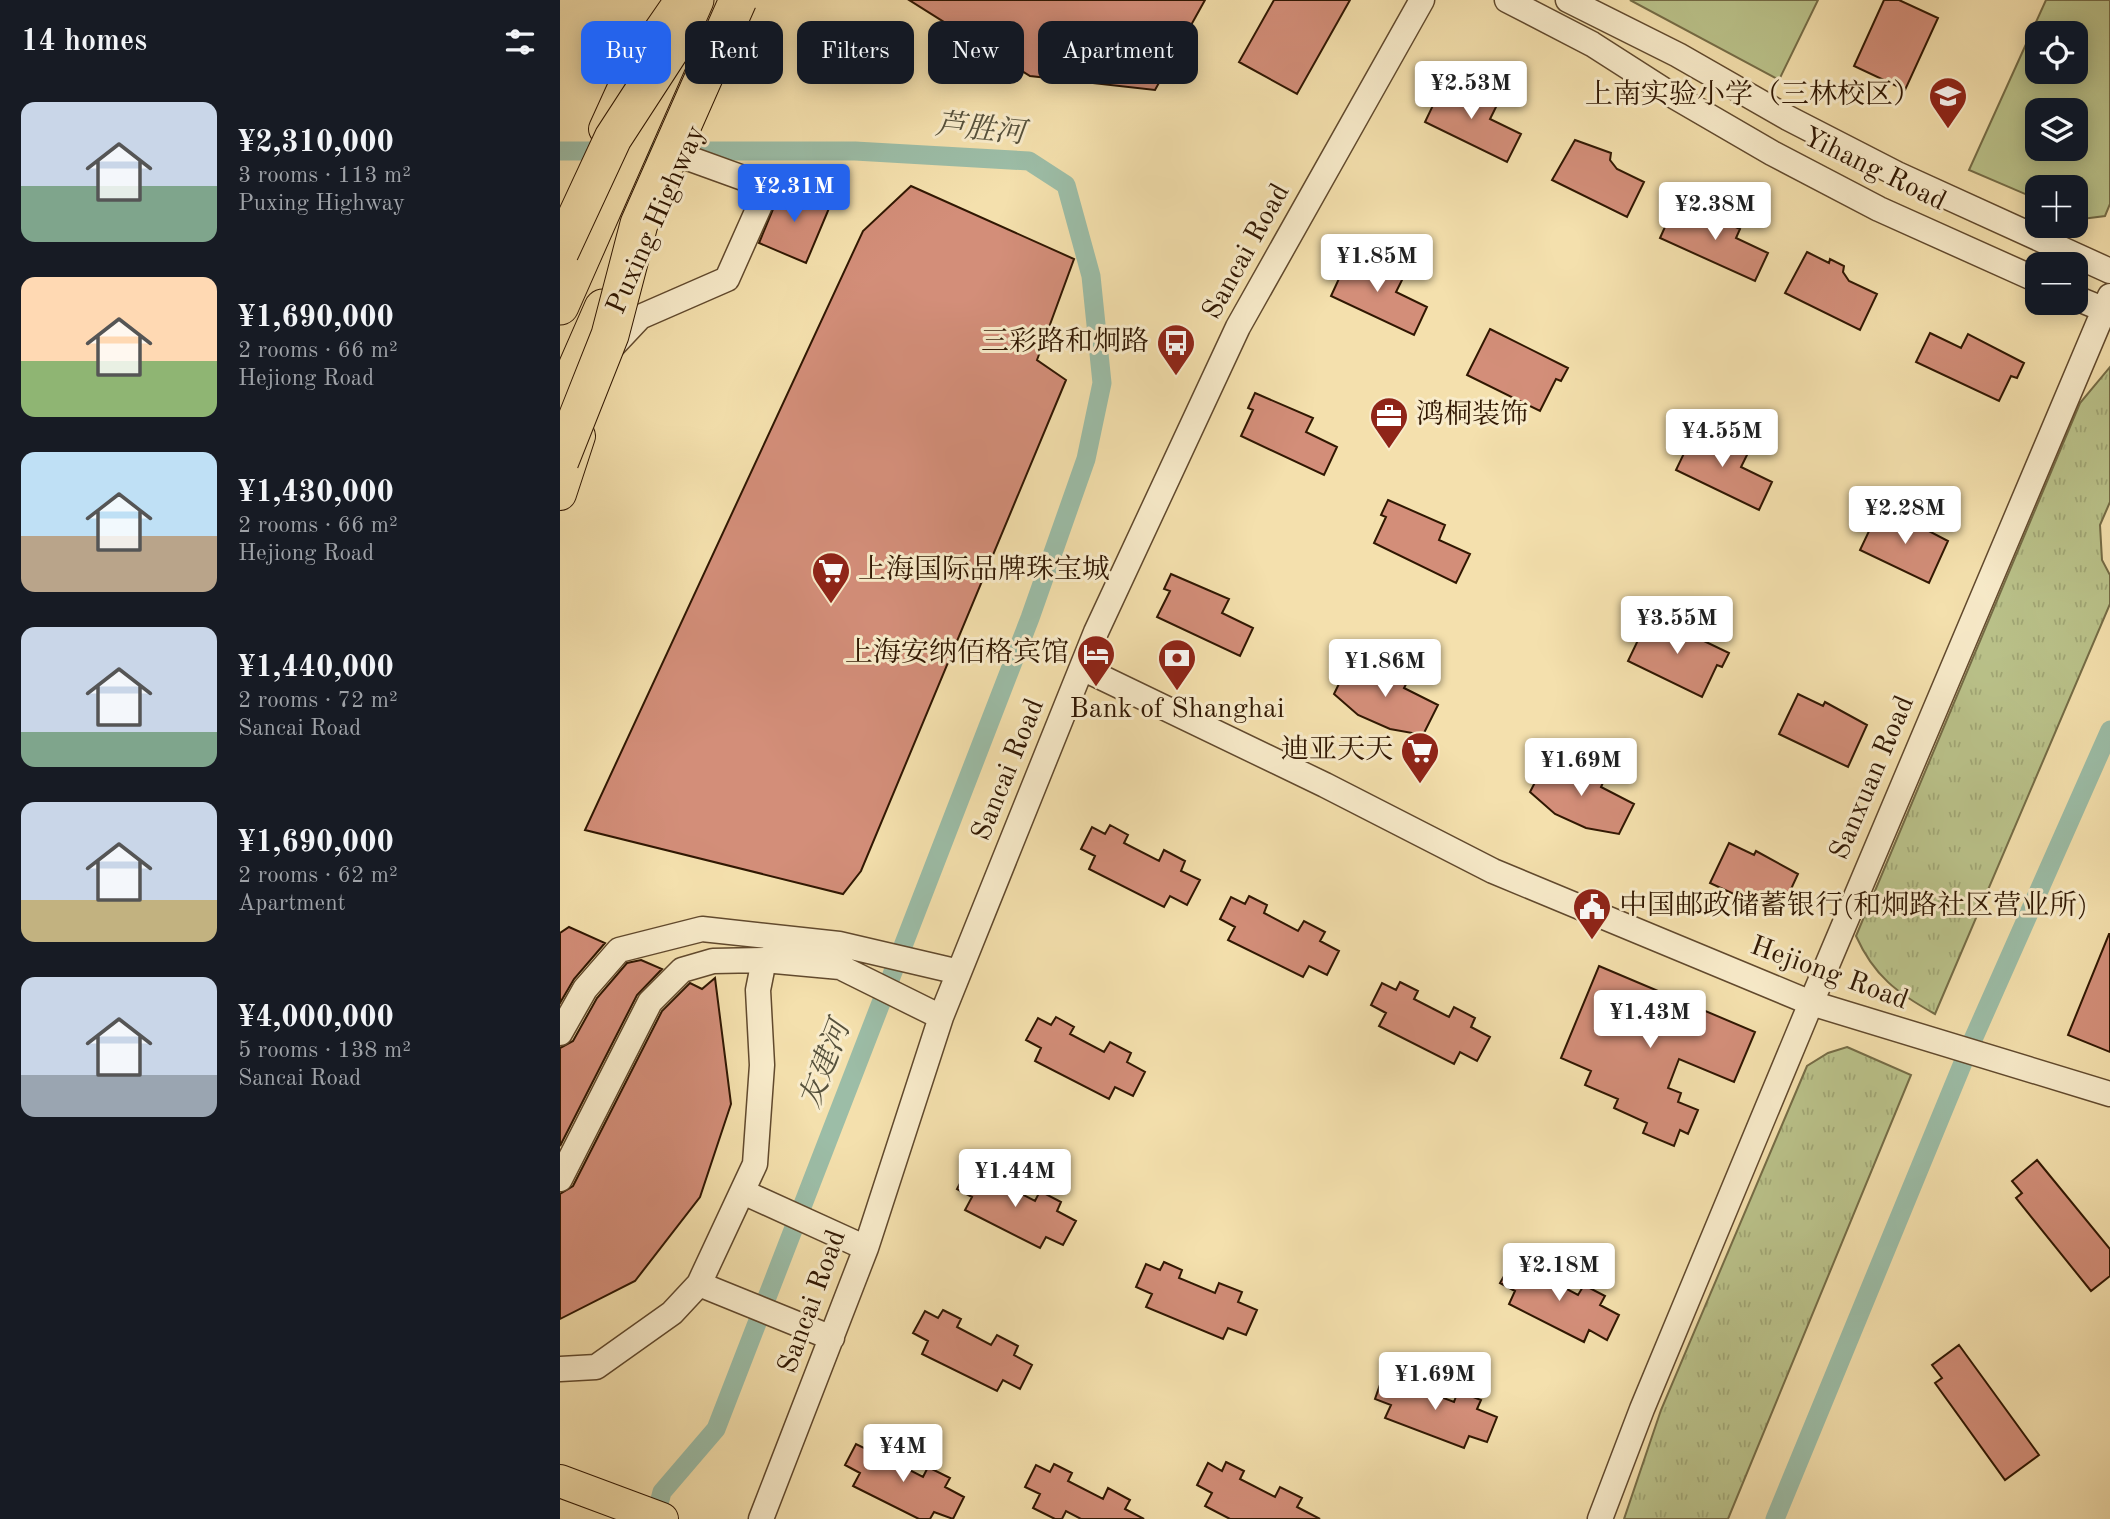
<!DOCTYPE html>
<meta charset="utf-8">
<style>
:root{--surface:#171b24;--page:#242831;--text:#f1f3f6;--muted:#9ea1a6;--accent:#2563eb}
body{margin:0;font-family:"Old Standard TT","Noto Serif SC",serif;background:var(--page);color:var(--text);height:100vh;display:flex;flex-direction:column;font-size:26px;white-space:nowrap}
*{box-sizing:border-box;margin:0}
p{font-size:23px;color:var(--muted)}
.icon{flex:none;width:38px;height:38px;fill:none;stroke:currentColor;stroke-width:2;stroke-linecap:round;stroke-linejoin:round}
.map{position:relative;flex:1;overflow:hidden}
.panel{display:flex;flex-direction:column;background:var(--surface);width:560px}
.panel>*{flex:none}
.hud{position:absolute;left:21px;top:21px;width:665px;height:63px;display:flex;gap:14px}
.fabs{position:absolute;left:1465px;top:21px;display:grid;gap:14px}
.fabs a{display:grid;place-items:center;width:63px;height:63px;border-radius:14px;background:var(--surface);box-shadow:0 4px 18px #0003;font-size:35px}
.price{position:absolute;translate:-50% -60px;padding:0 16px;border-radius:7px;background:#fff;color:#222;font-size:23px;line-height:46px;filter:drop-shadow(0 2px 4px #0008)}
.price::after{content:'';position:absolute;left:50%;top:42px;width:21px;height:16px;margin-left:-10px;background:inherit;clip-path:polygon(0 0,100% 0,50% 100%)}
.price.on{background:var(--accent);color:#fff}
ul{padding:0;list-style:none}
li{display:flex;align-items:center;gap:21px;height:175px;padding:0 21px}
li span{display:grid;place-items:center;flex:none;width:196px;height:140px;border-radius:14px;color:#555}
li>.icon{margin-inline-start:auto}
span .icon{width:84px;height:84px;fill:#fffc;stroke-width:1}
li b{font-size:30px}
h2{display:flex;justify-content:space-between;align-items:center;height:84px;padding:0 21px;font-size:30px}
.chip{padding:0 24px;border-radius:14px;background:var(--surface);box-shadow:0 4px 18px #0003;font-size:24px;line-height:63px}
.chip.on{background:var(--accent);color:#fff}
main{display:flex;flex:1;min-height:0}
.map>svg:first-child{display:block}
.grass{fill:url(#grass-tufts);stroke:#756c46;stroke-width:2}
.pitch{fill:#bac28a;stroke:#756c46;stroke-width:2;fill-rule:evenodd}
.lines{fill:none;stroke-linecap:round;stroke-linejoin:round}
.canal{stroke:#9cbda7;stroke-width:19}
.building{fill:#d38e79;stroke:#301702;stroke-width:2}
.minor-casing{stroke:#61492d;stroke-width:27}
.major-casing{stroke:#301702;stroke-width:34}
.highway-casing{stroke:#301702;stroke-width:39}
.minor{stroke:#f8ebca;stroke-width:24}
.major{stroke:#f4e0ad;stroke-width:32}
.highway{stroke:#f4e0ad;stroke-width:37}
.highway-bridge-casing{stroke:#301702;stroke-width:39;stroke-linecap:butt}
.highway-bridge{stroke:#f4e0ad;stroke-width:37}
.labels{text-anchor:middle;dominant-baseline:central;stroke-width:6;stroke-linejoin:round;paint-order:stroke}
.poi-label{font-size:28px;fill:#301702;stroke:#f8ebca;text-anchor:end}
.street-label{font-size:28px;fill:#301702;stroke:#f8ebca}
.water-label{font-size:30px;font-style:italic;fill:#56513c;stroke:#f8ebca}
</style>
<main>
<section class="panel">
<h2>14 homes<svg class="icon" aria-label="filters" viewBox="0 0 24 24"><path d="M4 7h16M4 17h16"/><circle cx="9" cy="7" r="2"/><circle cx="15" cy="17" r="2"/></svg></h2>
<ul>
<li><span style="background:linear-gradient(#c9d6e8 60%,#7fa58c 0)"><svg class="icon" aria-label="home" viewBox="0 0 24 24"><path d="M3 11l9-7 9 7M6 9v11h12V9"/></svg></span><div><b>¥2,310,000</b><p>3 rooms · 113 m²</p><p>Puxing Highway</p></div></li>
<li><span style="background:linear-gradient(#ffd9b3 60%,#8fb573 0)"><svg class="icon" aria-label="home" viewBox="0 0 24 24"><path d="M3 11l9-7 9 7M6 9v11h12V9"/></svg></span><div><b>¥1,690,000</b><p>2 rooms · 66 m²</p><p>Hejiong Road</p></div></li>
<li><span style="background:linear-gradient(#bfe0f5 60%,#b9a48a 0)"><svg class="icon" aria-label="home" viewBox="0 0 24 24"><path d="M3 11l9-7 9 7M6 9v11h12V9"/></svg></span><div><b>¥1,430,000</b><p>2 rooms · 66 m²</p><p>Hejiong Road</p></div></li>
<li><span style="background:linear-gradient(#c9d6e8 75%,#7fa58c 0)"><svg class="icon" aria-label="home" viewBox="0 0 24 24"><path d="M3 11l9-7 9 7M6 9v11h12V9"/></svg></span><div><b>¥1,440,000</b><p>2 rooms · 72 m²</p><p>Sancai Road</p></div></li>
<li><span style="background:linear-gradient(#c9d6e8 70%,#c2b280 0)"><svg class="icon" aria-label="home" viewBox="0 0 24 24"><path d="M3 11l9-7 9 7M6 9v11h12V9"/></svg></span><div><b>¥1,690,000</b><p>2 rooms · 62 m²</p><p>Apartment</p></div></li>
<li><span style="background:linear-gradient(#c9d6e8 70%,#9aa5b1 0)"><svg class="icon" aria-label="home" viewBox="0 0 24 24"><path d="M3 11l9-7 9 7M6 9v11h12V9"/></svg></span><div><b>¥4,000,000</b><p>5 rooms · 138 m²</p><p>Sancai Road</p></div></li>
</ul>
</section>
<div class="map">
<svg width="1550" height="1519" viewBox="0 0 1550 1519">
<defs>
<pattern id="grass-tufts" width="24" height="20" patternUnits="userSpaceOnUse" patternTransform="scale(1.75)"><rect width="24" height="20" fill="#bac28a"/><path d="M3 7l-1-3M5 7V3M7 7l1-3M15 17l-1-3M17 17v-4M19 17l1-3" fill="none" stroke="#a0a675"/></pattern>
</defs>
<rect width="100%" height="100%" fill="#f4e0ad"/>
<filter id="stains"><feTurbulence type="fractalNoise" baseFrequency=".00286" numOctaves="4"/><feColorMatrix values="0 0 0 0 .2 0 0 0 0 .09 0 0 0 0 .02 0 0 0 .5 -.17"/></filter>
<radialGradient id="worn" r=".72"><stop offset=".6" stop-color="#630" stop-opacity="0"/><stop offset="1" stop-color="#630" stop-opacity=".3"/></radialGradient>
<!-- grass -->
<path class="grass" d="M 1550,367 L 1550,502 L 1540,525 L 1542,560 L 1550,575 L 1550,604 L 1375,1014 C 1337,993 1314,976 1296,936 L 1520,403 Z
M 1287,1047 L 1351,1075 L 1168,1519 L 1064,1519 L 1101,1410 L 1247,1066 L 1268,1053 Z"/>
<!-- pitch -->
<path class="pitch" d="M 1070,0 L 1258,0 L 1219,80 Z
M 1486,0 L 1550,0 L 1550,204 L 1545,216 L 1522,219 L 1516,216 L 1516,187 L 1477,187 L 1477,199 L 1409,170 ZM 1477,33 L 1516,33 L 1516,72 L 1477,72 ZM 1477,110 L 1516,110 L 1516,149 L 1477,149 Z"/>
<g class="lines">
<!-- canal -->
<path class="canal" d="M 0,151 L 295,151 L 469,161 L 506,185 L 531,276 L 542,383 L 526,459 L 470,618 L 156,1429 L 102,1492 L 95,1519
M 1215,1519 L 1407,1053 L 1550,730"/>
</g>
<!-- building -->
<path class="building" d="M 349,0 L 645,0 L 595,90 L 470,76 Z
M 714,0 L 790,0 L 737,94 L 679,62 Z
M 1324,0 L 1339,0 L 1378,18 L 1345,90 L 1294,66 Z
M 879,79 L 937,105 L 930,119 L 961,134 L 947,162 L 865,122 L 877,97 L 872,94 Z
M 1015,140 L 1051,153 L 1050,160 L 1057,169 L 1084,182 L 1067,217 L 992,180 Z
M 223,185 L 270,206 L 246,263 L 199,243 Z
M 351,186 L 514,259 L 477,360 L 506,380 L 301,871 L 283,894 L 25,830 L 303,231 Z
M 1113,209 L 1144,223 L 1148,214 L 1154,217 L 1158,210 L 1175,217 L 1171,225 L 1180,229 L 1176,238 L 1208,253 L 1195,281 L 1100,238 Z
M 785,252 L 843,278 L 836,292 L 867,307 L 854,335 L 771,296 L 783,270 L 778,267 Z
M 1247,252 L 1269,263 L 1270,259 L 1284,266 L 1283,272 L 1289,281 L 1317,294 L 1300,330 L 1225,293 Z
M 930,329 L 1008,368 L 1001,381 L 996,379 L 980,411 L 907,375 Z
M 1370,333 L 1401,348 L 1408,334 L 1464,363 L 1457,378 L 1451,376 L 1439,401 L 1356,362 Z
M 695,393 L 753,418 L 746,432 L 777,447 L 764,475 L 681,436 L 693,410 L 688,408 Z
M 1130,427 L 1188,453 L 1181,467 L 1212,482 L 1199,510 L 1116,470 L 1128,445 L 1123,442 Z
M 828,500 L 885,525 L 879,540 L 910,554 L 896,583 L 814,543 L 826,517 L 821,515 Z
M 1319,510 L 1344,523 L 1346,519 L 1388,541 L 1369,583 L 1300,550 Z
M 611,574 L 669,599 L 662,613 L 693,628 L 680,656 L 597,617 L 610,591 L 604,589 Z
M 1090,615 L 1169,653 L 1162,667 L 1157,665 L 1142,697 L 1068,661 Z
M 819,661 L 850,677 L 844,688 L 878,705 L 863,735 L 830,729 L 798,715 L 774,694 L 789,663 L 813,674 Z
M 1238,694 L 1263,706 L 1265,702 L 1307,725 L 1288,767 L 1219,734 Z
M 986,761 L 1009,773 L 1015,761 L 1046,776 L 1041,787 L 1074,804 L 1059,834 L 1026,828 L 995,814 L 970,792 Z
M 550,825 L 568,835 L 564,843 L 599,861 L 604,850 L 625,861 L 621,871 L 640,880 L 627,905 L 610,896 L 604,907 L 529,869 L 535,856 L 521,849 L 532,827 L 545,834 Z
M 1169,843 L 1194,855 L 1196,851 L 1238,874 L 1219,915 L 1150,883 Z
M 689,896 L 707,905 L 704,913 L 738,931 L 744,921 L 765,932 L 760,941 L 779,951 L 767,975 L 749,966 L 743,977 L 668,940 L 675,927 L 660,919 L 671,897 L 685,904 Z
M 9,927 L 45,943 L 14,979 L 0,1003 L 0,933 Z
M 1549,934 L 1550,934 L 1550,1052 L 1508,1035 Z
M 81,960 L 102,969 L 77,995 L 0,1146 L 0,1048 L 13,1041 L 37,998 L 67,963 Z
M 1039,966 L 1195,1032 L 1174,1082 L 1119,1059 L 1108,1088 L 1121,1093 L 1118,1102 L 1138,1110 L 1128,1134 L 1120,1130 L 1114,1146 L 1083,1133 L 1087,1123 L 1054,1108 L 1058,1099 L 1025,1085 L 1031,1071 L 1001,1058 Z
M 155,978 L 171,1104 L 140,1197 L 75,1281 L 0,1319 L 0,1194 L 13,1186 L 102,1011 L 130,983 L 142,989 Z
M 840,982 L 858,991 L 854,999 L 889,1017 L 894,1007 L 915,1018 L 911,1027 L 930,1037 L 917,1061 L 900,1052 L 894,1064 L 819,1026 L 826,1013 L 811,1005 L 822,983 L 836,990 Z
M 496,1017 L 514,1027 L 510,1034 L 544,1052 L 550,1042 L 571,1053 L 567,1062 L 585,1072 L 573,1096 L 555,1087 L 549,1099 L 475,1061 L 481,1048 L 466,1040 L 478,1018 L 491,1025 Z
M 1477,1160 L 1550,1249 L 1550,1276 L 1531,1291 L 1456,1198 L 1462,1193 L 1452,1181 Z
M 426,1166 L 444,1175 L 440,1183 L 475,1201 L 480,1191 L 501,1202 L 497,1211 L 516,1221 L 503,1245 L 486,1237 L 480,1248 L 405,1210 L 412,1197 L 397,1189 L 408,1168 L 421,1175 Z
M 970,1260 L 988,1270 L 984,1277 L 1018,1295 L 1024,1285 L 1045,1296 L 1040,1305 L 1059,1315 L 1047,1340 L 1029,1330 L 1024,1342 L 949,1304 L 955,1291 L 940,1283 L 952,1262 L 965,1269 Z
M 604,1262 L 622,1270 L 619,1278 L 655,1293 L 659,1283 L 682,1292 L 678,1302 L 697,1310 L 686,1335 L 668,1328 L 663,1339 L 586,1307 L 592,1294 L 576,1287 L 586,1264 L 600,1270 Z
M 383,1310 L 401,1319 L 397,1327 L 431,1345 L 437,1335 L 458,1346 L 454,1355 L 472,1365 L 460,1389 L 443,1380 L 437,1391 L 362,1354 L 368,1341 L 353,1333 L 365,1311 L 378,1318 Z
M 1399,1345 L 1479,1455 L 1445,1480 L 1375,1383 L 1382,1378 L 1372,1365 Z
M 842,1372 L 860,1380 L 857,1388 L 894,1402 L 898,1391 L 921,1400 L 917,1409 L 937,1417 L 927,1442 L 909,1436 L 904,1448 L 825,1418 L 831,1405 L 815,1399 L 823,1376 L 838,1381 Z
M 314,1442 L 332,1451 L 328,1459 L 363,1477 L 368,1467 L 390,1478 L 385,1487 L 404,1497 L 393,1519 L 374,1512 L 370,1519 L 359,1519 L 293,1486 L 300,1473 L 285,1465 L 296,1444 L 310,1451 Z
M 666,1462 L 684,1471 L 680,1479 L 715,1497 L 720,1487 L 742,1498 L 737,1507 L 760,1519 L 670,1519 L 645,1506 L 652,1493 L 637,1485 L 648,1463 L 662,1471 Z
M 494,1464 L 512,1473 L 508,1481 L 543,1499 L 548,1488 L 570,1500 L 565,1509 L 584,1519 L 521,1519 L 506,1511 L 502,1519 L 495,1519 L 473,1508 L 480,1494 L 465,1487 L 476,1465 L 490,1472 Z"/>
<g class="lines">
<defs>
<path id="minor" d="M 947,0 L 1032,44 L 1107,92 L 1212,153 L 1319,209 L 1477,280
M 1008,0 L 1118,55 L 1228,118 L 1337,174 L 1550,271
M 1516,298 L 1550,312
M 49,350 L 80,317 L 167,279 L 208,187 L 125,157
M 522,668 L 765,785 L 933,871 L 1251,1003 L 1550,1094
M 0,1033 L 25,989 L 59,950 L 142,929 L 279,944 L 399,972
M 0,1179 L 90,1002 L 122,970 L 153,961 L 204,960 L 280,967 L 381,1017
M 183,1192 L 306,1248
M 139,1284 L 272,1338
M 0,1369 L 36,1367 L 112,1313 L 139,1284 L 195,1164 L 202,1065 L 198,990 L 204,960
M 201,1519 L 306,1248 L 381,1017 L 536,632 L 678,327 L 862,0
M 1040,1519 L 1082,1409 L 1251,1003 L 1550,296"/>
<path id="major" d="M 45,129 L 70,74 L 119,3
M 0,494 L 19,436
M 0,1481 L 102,1519"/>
<path id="highway" d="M 0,306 L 135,0
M 0,406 L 43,308"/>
</defs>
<!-- minor casing -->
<use href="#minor" class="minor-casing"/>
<!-- major casing -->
<use href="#major" class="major-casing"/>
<!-- highway casing -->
<use href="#highway" class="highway-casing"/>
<!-- minor -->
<use href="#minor" class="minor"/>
<!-- major -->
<use href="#major" class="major"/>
<!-- highway -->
<use href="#highway" class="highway"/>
<defs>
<path id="highway-bridge" d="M 0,252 L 53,138 L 118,38
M 0,461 L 50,335 L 79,224 L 178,0"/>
</defs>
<!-- highway-bridge casing -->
<use href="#highway-bridge" class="highway-bridge-casing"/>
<!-- highway-bridge -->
<use href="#highway-bridge" class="highway-bridge"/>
</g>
<!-- icons -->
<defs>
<symbol id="school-pin" viewBox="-11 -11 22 30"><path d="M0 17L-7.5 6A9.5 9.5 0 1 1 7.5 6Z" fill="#8f2418" stroke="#f8ebca"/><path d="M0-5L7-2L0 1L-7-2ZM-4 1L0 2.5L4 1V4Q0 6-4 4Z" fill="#fff"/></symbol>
<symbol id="bus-pin" viewBox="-11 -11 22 30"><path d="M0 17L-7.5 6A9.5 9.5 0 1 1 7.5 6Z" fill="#8f2418" stroke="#f8ebca"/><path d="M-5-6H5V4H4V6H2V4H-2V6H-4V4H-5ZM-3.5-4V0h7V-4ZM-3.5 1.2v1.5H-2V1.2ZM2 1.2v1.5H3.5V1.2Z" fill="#fff"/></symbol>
<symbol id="office-pin" viewBox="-11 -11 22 30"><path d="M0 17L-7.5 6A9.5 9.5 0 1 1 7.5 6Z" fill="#8f2418" stroke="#f8ebca"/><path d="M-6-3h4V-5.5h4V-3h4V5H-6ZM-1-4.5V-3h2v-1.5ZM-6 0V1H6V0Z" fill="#fff"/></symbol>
<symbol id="supermarket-pin" viewBox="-11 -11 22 30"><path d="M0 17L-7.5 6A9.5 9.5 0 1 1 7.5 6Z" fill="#8f2418" stroke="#f8ebca"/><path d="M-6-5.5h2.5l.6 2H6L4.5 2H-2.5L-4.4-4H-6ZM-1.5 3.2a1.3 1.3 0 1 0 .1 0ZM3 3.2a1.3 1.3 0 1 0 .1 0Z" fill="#fff"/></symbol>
<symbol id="hotel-pin" viewBox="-11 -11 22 30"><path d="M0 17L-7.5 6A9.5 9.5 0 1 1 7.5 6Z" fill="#8f2418" stroke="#f8ebca"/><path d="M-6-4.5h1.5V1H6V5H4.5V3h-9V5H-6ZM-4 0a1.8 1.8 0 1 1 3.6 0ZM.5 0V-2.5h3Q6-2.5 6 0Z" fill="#fff"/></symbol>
<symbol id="bank-pin" viewBox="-11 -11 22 30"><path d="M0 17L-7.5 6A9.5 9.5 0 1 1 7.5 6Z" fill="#8f2418" stroke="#f8ebca"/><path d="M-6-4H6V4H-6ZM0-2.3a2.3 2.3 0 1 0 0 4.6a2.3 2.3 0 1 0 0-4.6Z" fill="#fff"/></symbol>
<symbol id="civic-pin" viewBox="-11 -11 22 30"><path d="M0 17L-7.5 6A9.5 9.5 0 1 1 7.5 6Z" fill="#8f2418" stroke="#f8ebca"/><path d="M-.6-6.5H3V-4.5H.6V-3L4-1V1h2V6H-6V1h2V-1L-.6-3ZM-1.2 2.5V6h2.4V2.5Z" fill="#fff"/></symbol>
</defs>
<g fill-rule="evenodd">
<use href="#school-pin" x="1366" y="74" width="44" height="60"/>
<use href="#bus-pin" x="594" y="321" width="44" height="60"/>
<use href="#office-pin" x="807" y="394" width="44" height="60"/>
<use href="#supermarket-pin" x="249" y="549" width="44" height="60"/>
<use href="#hotel-pin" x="514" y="632" width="44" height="60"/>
<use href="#bank-pin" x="595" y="636" width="44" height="60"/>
<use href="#supermarket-pin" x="838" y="729" width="44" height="60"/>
<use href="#civic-pin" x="1010" y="885" width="44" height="60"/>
</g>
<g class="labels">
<!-- poi labels -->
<g class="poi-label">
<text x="1361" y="96">上南实验小学（三林校区）</text>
<text x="589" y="343">三彩路和炯路</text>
<text x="856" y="416" text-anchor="start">鸿桐装饰</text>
<text x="298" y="571" text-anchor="start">上海国际品牌珠宝城</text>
<text x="509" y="654">上海安纳佰格宾馆</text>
<text x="617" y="710" text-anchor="middle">Bank of Shanghai</text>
<text x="833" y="751">迪亚天天</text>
<text x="1059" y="907" text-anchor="start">中国邮政储蓄银行(和炯路社区营业所)</text>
</g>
<!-- street labels -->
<g class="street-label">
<text transform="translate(1314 170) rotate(26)">Yihang Road</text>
<text transform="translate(97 220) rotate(-66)">Puxing Highway</text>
<text transform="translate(687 252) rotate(-61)">Sancai Road</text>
<text transform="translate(449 770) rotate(-68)">Sancai Road</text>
<text transform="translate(1313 778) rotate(-67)">Sanxuan Road</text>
<text transform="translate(1269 974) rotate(20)">Hejiong Road</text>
<text transform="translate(253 1302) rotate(-70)">Sancai Road</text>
</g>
<!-- water labels -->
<g class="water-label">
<text transform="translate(420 130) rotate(6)">芦胜河</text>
<text transform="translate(266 1065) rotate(-69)">友建河</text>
</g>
</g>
<rect width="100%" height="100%" filter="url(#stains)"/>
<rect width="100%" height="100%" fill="url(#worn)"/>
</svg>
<div class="fabs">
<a><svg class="icon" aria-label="locate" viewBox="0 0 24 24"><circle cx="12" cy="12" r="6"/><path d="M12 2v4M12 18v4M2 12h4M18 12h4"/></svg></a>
<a><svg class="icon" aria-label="layers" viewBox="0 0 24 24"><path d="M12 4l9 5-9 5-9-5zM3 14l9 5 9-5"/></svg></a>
<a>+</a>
<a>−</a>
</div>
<b class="price" style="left:911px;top:121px">¥2.53M</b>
<b class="price on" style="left:234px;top:224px">¥2.31M</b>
<b class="price" style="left:1155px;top:242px">¥2.38M</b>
<b class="price" style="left:817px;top:294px">¥1.85M</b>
<b class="price" style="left:1162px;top:469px">¥4.55M</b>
<b class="price" style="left:1345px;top:546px">¥2.28M</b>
<b class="price" style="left:1117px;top:656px">¥3.55M</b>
<b class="price" style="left:825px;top:699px">¥1.86M</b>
<b class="price" style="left:1021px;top:798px">¥1.69M</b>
<b class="price" style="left:1090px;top:1050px">¥1.43M</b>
<b class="price" style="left:455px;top:1209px">¥1.44M</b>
<b class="price" style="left:999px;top:1303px">¥2.18M</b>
<b class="price" style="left:875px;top:1412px">¥1.69M</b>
<b class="price" style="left:343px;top:1484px">¥4M</b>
<div class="hud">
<a class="chip on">Buy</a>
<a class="chip">Rent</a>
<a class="chip">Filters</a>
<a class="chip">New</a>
<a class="chip">Apartment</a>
</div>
</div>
</main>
